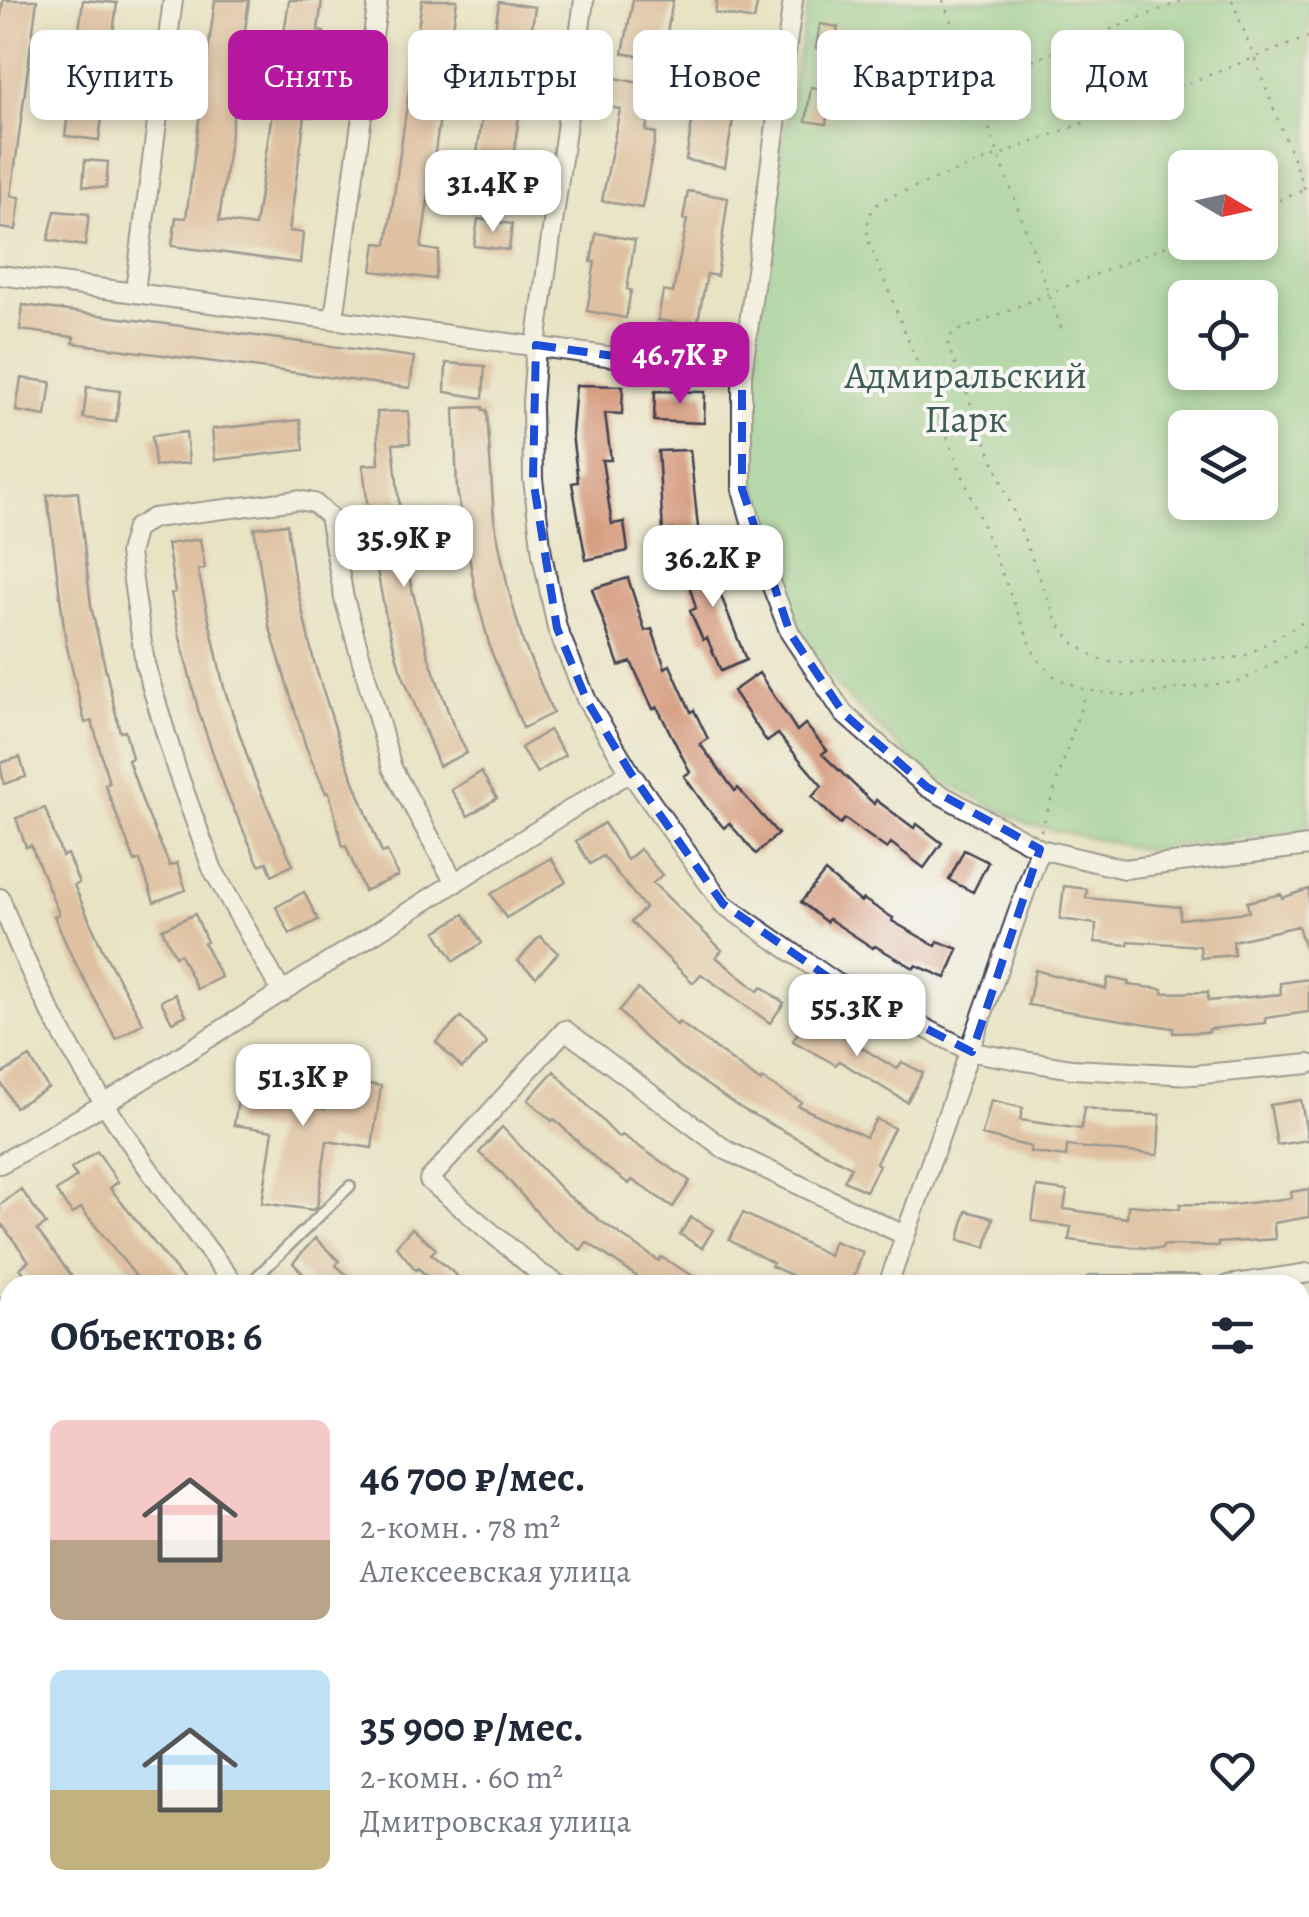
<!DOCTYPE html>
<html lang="ru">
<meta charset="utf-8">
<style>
:root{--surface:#fff;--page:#f6f6f7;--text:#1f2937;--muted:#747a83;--accent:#b5179e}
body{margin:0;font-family:Alegreya,serif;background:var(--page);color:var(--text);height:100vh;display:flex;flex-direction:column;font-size:38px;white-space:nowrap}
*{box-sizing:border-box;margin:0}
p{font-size:32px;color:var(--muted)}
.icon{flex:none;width:55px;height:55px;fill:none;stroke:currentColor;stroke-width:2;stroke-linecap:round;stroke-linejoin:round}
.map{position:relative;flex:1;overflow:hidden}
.details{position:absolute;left:0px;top:1275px;width:1310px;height:642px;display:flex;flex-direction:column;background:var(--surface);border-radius:30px 30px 0 0;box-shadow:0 5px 15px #0003}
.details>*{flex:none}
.guide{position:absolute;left:30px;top:30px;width:1250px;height:90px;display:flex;gap:20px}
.needle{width:65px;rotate:99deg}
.tools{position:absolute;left:1168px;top:150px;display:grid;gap:20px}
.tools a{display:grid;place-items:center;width:110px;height:110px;border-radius:15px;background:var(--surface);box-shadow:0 5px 15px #0003;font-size:50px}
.price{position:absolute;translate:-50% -85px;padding:0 22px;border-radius:20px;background:#fff;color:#222;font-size:32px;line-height:65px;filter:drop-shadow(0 2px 5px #0008)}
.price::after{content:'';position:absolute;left:50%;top:60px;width:30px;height:22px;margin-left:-15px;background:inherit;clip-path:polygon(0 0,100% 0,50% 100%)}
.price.selected{background:var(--accent);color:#fff}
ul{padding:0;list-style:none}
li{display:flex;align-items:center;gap:30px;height:250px;padding:0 50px}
li span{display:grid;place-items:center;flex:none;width:280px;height:200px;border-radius:15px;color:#555}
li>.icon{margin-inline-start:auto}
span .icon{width:120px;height:120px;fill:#fffc;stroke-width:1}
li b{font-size:42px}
h2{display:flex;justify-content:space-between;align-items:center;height:120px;padding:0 50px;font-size:42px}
.tag{padding:0 35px;border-radius:15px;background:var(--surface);box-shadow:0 5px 15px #0003;font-size:35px;line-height:90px}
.tag.selected{background:var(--accent);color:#fff}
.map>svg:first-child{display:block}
.green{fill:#76c788;stroke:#4c7462;stroke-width:2.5;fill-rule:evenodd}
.building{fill:#d39476}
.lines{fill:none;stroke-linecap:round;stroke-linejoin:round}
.service-casing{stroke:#403f50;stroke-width:14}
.minor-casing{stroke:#403f50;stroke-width:22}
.path{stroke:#403f50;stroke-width:2.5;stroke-dasharray:2.5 8;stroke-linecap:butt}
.service{stroke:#fff;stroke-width:9}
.minor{stroke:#fff;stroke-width:18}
.marked{fill:none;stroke:#1d4ed8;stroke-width:8;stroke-dasharray:20 12;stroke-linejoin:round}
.labels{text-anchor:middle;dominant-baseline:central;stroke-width:8;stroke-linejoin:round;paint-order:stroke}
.park-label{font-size:38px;fill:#3f5c56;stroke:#f6f6f2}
</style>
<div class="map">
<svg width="1309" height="1917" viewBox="0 0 1309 1917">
<rect width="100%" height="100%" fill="#f6f6f2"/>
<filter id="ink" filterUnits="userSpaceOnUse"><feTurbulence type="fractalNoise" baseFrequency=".01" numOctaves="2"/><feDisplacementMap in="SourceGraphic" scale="20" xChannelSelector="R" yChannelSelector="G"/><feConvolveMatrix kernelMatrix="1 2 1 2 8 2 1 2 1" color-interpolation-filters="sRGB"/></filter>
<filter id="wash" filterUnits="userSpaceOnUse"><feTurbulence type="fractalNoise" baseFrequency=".0048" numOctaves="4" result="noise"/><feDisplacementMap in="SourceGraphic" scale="40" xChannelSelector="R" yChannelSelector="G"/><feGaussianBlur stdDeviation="2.25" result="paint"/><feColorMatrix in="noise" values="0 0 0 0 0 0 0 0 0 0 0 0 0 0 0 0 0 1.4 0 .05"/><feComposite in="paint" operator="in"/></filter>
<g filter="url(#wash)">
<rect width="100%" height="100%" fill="#e9e3c4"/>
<!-- green -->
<path class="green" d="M 809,0 L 1309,0 L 1309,831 L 1145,850 L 1030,825 L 925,772 L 838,688 L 789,619 L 752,507 L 746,384 L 777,171 ZM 1185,168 L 1260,168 L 1260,242 L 1185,242 ZM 1185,298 L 1260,298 L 1260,372 L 1185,372 ZM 1185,428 L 1260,428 L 1260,502 L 1185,502 Z"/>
<g id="blocks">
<!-- building -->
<path class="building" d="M 3,0 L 37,0 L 11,196 L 20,197 L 16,230 L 0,228 L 0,23 Z
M 83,0 L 117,3 L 99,140 L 65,136 Z
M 215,0 L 249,0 L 219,221 L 255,226 L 289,0 L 322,0 L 318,31 L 324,32 L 312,117 L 305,116 L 289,231 L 303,233 L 300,263 L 172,246 L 176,217 L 186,218 Z
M 422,0 L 457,0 L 421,248 L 439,251 L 435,279 L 372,271 L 376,243 L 387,244 Z
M 633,0 L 673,0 L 662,60 L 623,53 Z
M 717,0 L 758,0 L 754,20 L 715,13 Z
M 499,2 L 535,7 L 508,192 L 472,188 Z
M 820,24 L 838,27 L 834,52 L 816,48 Z
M 705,39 L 745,47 L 725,167 L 686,160 Z
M 615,78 L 654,86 L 646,131 L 656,133 L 642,208 L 602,201 L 620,109 L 610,107 Z
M 811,87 L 831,90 L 826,124 L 806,121 Z
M 85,160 L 108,162 L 106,188 L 83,186 Z
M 688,191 L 728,198 L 717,276 L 707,274 L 697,326 L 658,320 L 663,291 L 673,293 L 687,220 L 683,219 Z
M 55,211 L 89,214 L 85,246 L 48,240 Z
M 478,219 L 512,224 L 509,250 L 474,246 Z
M 596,233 L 635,240 L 627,289 L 631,290 L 626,318 L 587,311 L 595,262 L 591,262 Z
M 23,305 L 414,357 L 410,388 L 73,343 L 74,337 L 20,330 Z
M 446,363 L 485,366 L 483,398 L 445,392 Z
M 21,378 L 51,382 L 46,416 L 16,411 Z
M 576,385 L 623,386 L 622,414 L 605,413 L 611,460 L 602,460 L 612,524 L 624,522 L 628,551 L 586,560 L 572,483 L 578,482 L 572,434 Z
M 87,387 L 120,391 L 116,422 L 83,418 Z
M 655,391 L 705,392 L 704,423 L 654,421 Z
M 483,407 L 483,410 L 487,410 L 494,519 L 508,588 L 523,642 L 553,713 L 523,728 L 491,651 L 476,595 L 457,490 L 454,408 Z
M 408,411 L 410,443 L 393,444 L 405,559 L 428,655 L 452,722 L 467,753 L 439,766 L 400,668 L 386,618 L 371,538 L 363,465 L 379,464 L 377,412 Z
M 300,420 L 304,450 L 215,460 L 212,429 Z
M 186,432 L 189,463 L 155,466 L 152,436 Z
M 690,450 L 699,537 L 676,542 L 673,530 L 663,532 L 658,451 Z
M 78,492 L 91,606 L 120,732 L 125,731 L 132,758 L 128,760 L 144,806 L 170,866 L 177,863 L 186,890 L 154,902 L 140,860 L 135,862 L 105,785 L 109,783 L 92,721 L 85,723 L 66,643 L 47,495 Z
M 287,524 L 293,570 L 314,662 L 343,753 L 382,853 L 387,851 L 398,876 L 364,891 L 346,846 L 343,847 L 329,792 L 326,793 L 306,747 L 269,625 L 254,528 Z
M 200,539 L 205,568 L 198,570 L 224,688 L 254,776 L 293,865 L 272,875 L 267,862 L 259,865 L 227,794 L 199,713 L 179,633 L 171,593 L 175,592 L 167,544 Z
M 716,552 L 724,577 L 715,580 L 746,660 L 721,671 L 707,638 L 703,640 L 690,611 L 696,608 L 682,562 Z
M 628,578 L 645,631 L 652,629 L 665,668 L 670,665 L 691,712 L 694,710 L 708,739 L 700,744 L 735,791 L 738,788 L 778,834 L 756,854 L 729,823 L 724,828 L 706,807 L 684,776 L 690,772 L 657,707 L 653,709 L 631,662 L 619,666 L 592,589 Z
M 759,673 L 797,731 L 805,724 L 827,750 L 822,754 L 874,804 L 876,800 L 914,828 L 917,824 L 942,843 L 924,868 L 891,843 L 887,849 L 845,819 L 840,824 L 812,797 L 822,786 L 778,734 L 767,742 L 733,691 Z
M 549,730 L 565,755 L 537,773 L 521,748 Z
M 20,757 L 26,777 L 4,784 L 0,763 Z
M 481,772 L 497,798 L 468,816 L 451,790 Z
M 45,808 L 62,856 L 67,854 L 79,883 L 74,885 L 103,951 L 143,1023 L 116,1039 L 71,955 L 54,916 L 59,914 L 31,845 L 26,847 L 16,818 Z
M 604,823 L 627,860 L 640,849 L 662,875 L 653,883 L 722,950 L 716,957 L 758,991 L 762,987 L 784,1003 L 770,1023 L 701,974 L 693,983 L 631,922 L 645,908 L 603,856 L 590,864 L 576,841 Z
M 964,850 L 988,862 L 973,892 L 949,880 Z
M 551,858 L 566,882 L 506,918 L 491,894 Z
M 825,872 L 861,902 L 863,899 L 893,918 L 892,921 L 936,946 L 938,941 L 958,949 L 946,978 L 916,965 L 914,968 L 875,946 L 873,948 L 829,919 L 826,922 L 801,902 Z
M 1064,886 L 1087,889 L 1086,898 L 1180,907 L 1180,919 L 1249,912 L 1247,902 L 1281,894 L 1282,898 L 1309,889 L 1309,950 L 1306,951 L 1298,926 L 1233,941 L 1234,955 L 1201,958 L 1200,946 L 1129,941 L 1128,945 L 1095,942 L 1096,924 L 1060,919 Z
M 304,892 L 318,920 L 290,934 L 276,907 Z
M 195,914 L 207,942 L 204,943 L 221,977 L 197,989 L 180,954 L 175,956 L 162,929 Z
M 464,914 L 482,943 L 454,961 L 436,932 Z
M 540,936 L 558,953 L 536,977 L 518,961 Z
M 1035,970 L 1106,989 L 1108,978 L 1129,982 L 1128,985 L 1163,989 L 1163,993 L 1208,992 L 1208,1001 L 1281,994 L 1280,983 L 1309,979 L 1309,1012 L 1265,1018 L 1265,1023 L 1209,1029 L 1209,1032 L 1173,1033 L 1173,1028 L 1028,1005 Z
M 638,989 L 677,1025 L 679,1022 L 761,1082 L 762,1079 L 801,1102 L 798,1106 L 866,1137 L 876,1119 L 894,1128 L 876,1163 L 879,1165 L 866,1191 L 844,1181 L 851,1167 L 737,1106 L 681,1067 L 644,1037 L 619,1011 Z
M 175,994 L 186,1015 L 172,1022 L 161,1001 Z
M 808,1015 L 897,1069 L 902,1062 L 923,1073 L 907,1102 L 839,1061 L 836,1065 L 793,1041 Z
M 461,1017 L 487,1044 L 462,1068 L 436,1042 Z
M 30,1057 L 48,1088 L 15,1107 L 0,1081 L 0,1075 Z
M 244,1062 L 299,1071 L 293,1104 L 325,1109 L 330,1078 L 381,1086 L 372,1148 L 327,1141 L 317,1207 L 313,1210 L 262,1203 L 273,1131 L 234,1125 Z
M 554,1071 L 619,1138 L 622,1135 L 690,1181 L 673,1207 L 632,1180 L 629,1184 L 600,1163 L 554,1119 L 552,1121 L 528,1100 Z
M 991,1100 L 1023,1108 L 1020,1120 L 1081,1129 L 1084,1107 L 1115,1113 L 1160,1115 L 1158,1155 L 1067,1146 L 1066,1157 L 1030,1152 L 1031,1147 L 982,1135 Z
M 1301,1100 L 1308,1140 L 1277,1145 L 1270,1105 Z
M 502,1127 L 566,1194 L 602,1222 L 659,1261 L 661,1257 L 708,1285 L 649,1285 L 587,1242 L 581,1250 L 552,1229 L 502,1173 L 479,1153 Z
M 97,1151 L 118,1182 L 110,1188 L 188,1285 L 143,1285 L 81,1208 L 72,1214 L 56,1191 L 77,1177 L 71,1169 Z
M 1037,1187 L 1067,1191 L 1064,1209 L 1127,1218 L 1128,1205 L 1180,1209 L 1180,1204 L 1232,1205 L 1292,1198 L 1291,1192 L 1309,1189 L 1309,1217 L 1274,1223 L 1275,1239 L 1218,1243 L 1218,1246 L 1163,1245 L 1162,1249 L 1106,1245 L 1069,1240 L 1071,1227 L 1032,1221 Z
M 21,1189 L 46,1224 L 37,1230 L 71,1275 L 58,1285 L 33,1285 L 20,1268 L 29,1261 L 0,1222 L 0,1205 Z
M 966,1211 L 993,1218 L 986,1247 L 959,1240 Z
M 743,1213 L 829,1255 L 834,1241 L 863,1252 L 854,1277 L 848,1285 L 813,1285 L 771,1266 L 773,1263 L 729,1240 Z
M 691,1217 L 713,1230 L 702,1248 L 680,1234 Z
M 412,1228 L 436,1249 L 431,1254 L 468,1285 L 436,1285 L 418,1268 L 416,1270 L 396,1246 Z
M 315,1238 L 339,1261 L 336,1265 L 357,1285 L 314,1285 L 293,1263 Z"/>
</g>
</g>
<g filter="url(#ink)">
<use href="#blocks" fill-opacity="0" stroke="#403f50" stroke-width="2.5"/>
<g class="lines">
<defs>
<path id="service" d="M 248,1285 L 350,1186"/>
<path id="minor" d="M 584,0 L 536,345 L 532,404 L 533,479 L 542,554 L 557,628 L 587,701 L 630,772 L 723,904 L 835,982 L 972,1052 L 1072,1069 L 1193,1075 L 1309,1064
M 793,0 L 742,374 L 742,489 L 762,561 L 790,633 L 844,714 L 927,787 L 1040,849 L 1124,869 L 1309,846
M 0,275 L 742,374
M 135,291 L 173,0
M 334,319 L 378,0
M 0,898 C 50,1038 145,1169 235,1285
M 282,993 L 212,868 L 177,771 L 145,664 L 129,553 L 136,528 L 153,518 L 297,500 L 314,503 L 329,516 L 344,598 L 392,768 L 455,883
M 0,1164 L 106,1103 L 630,772
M 559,1285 L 537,1271 L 429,1180 L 565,1030 L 726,1150 L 904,1235
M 888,1285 L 1040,849
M 1093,1285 L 1196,1285
M 1228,1285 L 1309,1273
M 0,1308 L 10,1324
M 1300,1477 L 1309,1476
M 0,1604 L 10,1613
M 1300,1693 L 1309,1693
M 0,1880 L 10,1886
M 1300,1893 L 1309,1892
M 40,1908 L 53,1917
M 406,1908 L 428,1917
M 14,1917 L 21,1908
M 684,1917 L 687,1908"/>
</defs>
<!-- service casing -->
<use href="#service" class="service-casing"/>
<!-- minor casing -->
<use href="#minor" class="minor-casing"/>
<!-- path -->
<path class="path" d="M 943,0 L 1064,336
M 1232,0 L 1305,190
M 1309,37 L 881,200 C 868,214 866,221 868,240 L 1036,658 L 1055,677 L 1086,690 L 1128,696 L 1241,681 L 1309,644
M 925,104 L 1184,0
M 1260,208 L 1309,188
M 1185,238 L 955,332 L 949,337 L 948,346 L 1056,619 L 1072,642 L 1104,662 L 1158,663 L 1243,657 L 1309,619
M 1041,831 L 1086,691"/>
<!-- service -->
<use href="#service" class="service"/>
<!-- minor -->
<use href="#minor" class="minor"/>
</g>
</g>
<!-- marked area -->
<path d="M0 0H1309V1917H0ZM 536,345 L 742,374 L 742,489 L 790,633 L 844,714 L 927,787 L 1040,849 L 972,1052 L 835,982 L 723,904 L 630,772 L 587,701 L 557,628 L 533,479 Z" fill="#e9e3c4" fill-opacity=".55" fill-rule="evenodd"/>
<path class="marked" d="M 536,345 L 742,374 L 742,489 L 790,633 L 844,714 L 927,787 L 1040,849 L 972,1052 L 835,982 L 723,904 L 630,772 L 587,701 L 557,628 L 533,479 Z"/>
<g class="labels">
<!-- park labels -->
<g class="park-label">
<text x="966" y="375">Адмиральский<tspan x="966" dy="44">Парк</tspan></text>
</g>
</g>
</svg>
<div class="tools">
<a><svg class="needle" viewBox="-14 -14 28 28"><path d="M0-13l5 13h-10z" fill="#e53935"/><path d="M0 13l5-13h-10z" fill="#747a83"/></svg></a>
<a><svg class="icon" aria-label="locate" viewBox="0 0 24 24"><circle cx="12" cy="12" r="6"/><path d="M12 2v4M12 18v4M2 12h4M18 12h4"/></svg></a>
<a><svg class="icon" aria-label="layers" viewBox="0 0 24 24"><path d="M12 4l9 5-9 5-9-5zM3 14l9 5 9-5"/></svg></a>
</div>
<b class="price" style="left:493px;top:235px">31.4K ₽</b>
<b class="price selected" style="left:680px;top:407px">46.7K ₽</b>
<b class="price" style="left:404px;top:590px">35.9K ₽</b>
<b class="price" style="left:713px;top:610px">36.2K ₽</b>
<b class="price" style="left:857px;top:1059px">55.3K ₽</b>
<b class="price" style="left:303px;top:1129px">51.3K ₽</b>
<div class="guide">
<a class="tag">Купить</a>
<a class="tag selected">Снять</a>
<a class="tag">Фильтры</a>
<a class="tag">Новое</a>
<a class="tag">Квартира</a>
<a class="tag">Дом</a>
</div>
<section class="details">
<h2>Объектов: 6<svg class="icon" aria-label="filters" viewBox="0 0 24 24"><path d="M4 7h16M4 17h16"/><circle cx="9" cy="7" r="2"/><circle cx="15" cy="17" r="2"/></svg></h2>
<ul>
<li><span style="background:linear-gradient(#f6c9c9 60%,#b9a48a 0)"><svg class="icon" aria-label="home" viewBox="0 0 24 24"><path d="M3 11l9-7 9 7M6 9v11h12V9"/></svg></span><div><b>46 700 ₽/мес.</b><p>2-комн. · 78 m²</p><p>Алексеевская улица</p></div><svg class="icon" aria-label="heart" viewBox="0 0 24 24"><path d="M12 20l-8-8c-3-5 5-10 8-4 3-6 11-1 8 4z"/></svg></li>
<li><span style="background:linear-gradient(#bfe0f5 60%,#c2b280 0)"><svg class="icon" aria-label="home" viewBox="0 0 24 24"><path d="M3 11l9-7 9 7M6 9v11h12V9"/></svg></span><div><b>35 900 ₽/мес.</b><p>2-комн. · 60 m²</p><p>Дмитровская улица</p></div><svg class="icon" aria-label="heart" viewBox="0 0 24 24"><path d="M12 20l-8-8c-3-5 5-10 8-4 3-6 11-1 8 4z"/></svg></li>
</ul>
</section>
</div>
